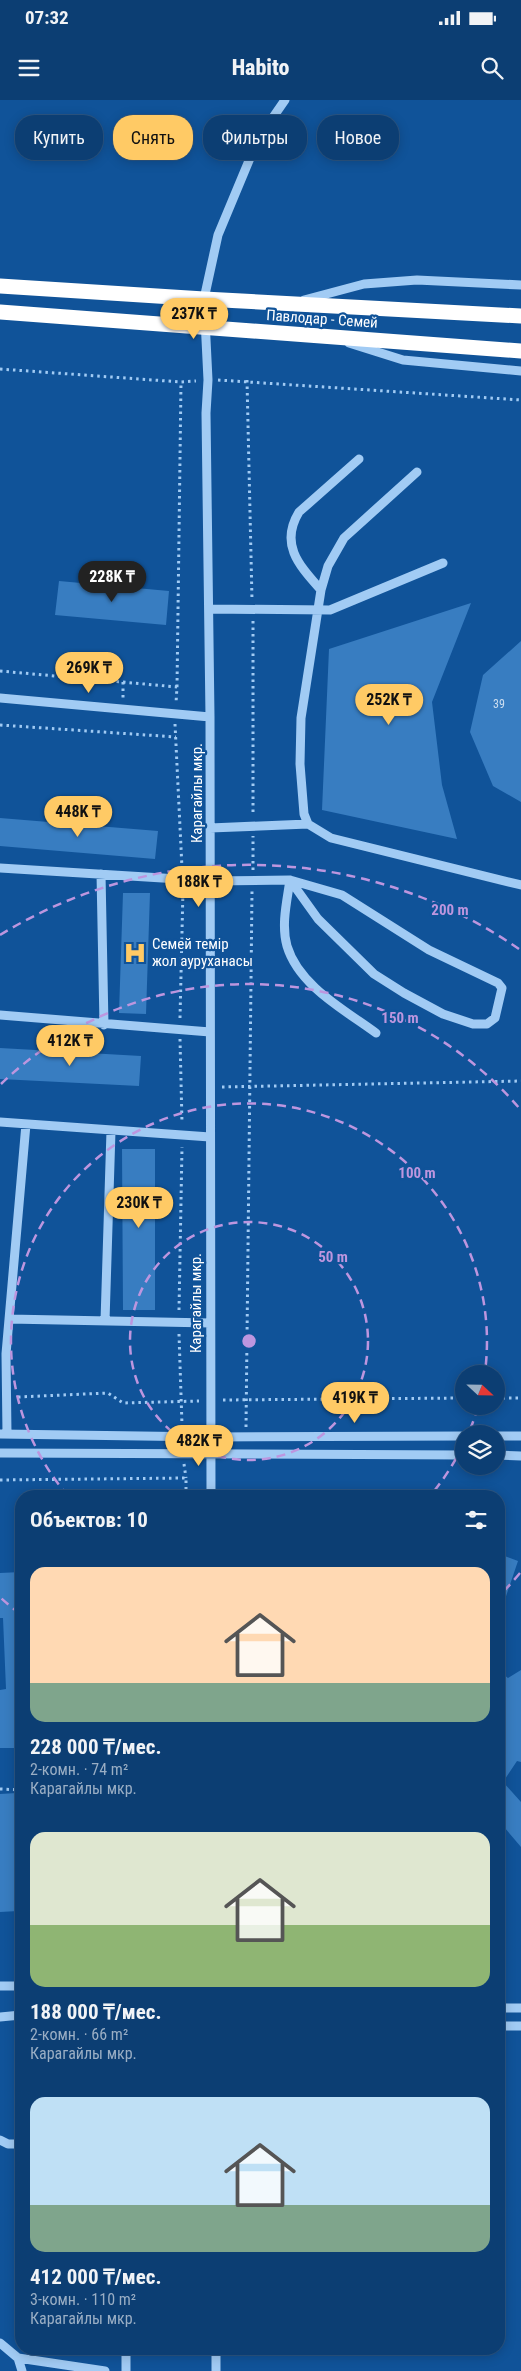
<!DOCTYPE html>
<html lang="ru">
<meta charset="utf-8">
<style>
:root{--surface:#0c3e73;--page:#1a497b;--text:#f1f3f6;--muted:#9aaec4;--line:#2c5785;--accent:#ffca65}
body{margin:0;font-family:"Roboto Condensed",sans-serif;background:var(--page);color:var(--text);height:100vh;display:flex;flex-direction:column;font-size:19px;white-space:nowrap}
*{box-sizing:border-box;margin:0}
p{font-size:16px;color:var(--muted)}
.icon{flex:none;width:28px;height:28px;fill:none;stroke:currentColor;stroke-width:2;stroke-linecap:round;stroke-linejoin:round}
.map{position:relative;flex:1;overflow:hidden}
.sheet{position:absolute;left:15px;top:1390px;width:490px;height:865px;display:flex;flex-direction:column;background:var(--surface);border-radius:20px;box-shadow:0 2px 12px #0003,0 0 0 1px var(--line)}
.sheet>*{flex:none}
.top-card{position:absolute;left:15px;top:15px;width:491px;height:45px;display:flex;gap:10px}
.needle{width:32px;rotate:112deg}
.buttons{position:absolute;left:455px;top:1265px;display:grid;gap:10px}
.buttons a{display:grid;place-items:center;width:50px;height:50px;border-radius:50%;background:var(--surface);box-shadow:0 2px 12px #0003,0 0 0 1px var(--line);font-size:25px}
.price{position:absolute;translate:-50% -42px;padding:0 11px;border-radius:18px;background:var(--accent);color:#111;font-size:16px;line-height:32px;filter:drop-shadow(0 1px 2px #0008)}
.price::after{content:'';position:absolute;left:50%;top:30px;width:15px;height:11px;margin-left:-8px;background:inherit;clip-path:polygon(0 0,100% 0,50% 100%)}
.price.selected{background:#222;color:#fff}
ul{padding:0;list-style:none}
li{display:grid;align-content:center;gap:10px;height:265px;padding:0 15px}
li span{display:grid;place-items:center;height:155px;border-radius:15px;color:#555}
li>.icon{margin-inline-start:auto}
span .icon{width:90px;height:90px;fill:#fffc;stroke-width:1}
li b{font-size:21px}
h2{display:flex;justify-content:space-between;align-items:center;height:60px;padding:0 15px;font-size:21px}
.chip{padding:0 18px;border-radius:20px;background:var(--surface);box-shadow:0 2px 12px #0003,0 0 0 1px var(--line);font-size:18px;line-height:45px}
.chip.selected{background:var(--accent);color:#111}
.status{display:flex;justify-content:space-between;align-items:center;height:35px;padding:0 25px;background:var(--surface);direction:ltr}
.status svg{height:14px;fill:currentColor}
header{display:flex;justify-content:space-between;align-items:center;height:65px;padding:0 15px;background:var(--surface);font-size:22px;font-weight:800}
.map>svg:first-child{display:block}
.building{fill:#387dc1}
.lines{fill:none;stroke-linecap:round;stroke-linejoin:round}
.path{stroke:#a1cbf4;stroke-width:3;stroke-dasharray:2.5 4;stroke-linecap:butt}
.minor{stroke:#a1cbf4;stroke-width:9}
.highway{stroke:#fff;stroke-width:15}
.ring{fill:none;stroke:#bd96df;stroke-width:2.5;stroke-dasharray:9 6}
.labels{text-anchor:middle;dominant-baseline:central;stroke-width:4.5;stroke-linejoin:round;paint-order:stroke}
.number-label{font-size:12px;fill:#cddef0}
.street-label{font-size:15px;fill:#fff;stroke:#105399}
.poi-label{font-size:15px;fill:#fff;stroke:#105399;text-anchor:start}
.centre{fill:#bd96df;stroke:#105399;stroke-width:2.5}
.ring-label{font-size:15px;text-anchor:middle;font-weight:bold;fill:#bd96df;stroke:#105399;stroke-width:4.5;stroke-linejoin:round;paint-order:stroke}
</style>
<div class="status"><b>07:32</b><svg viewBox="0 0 49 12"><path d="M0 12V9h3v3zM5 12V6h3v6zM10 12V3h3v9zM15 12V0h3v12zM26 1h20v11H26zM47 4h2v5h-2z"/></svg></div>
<header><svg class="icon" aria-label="menu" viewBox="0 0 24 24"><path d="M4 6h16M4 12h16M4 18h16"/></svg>Habito<svg class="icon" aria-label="search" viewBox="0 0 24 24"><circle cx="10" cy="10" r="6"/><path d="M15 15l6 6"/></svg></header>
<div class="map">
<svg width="521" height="2271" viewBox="0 0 521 2271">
<rect width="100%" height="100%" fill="#105399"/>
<!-- building -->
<path class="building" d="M 59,481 L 169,491 L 166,525 L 55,515 Z
M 471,503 L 432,602 L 442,685 L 457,739 L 322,710 L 329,549 Z
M 521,541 L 521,702 L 493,686 L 470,632 L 483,575 Z
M 0,718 L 158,731 L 155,759 L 0,746 Z
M 123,793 L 150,793 L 146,914 L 119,913 Z
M 0,948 L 141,956 L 139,986 L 0,979 Z
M 122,1049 L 155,1049 L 155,1210 L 123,1210 Z
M 499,1454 L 518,1461 L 501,1511 L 499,1511 Z
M 21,1472 L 21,1648 L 0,1648 L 0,1590 L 6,1589 L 3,1518 L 0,1518 L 0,1473 Z
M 521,1570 L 521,1662 L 517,1661 L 503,1682 L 521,1702 L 521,1747 L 499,1721 L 499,1571 L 508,1578 Z
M 17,1693 L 18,1811 L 0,1812 L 0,1694 Z"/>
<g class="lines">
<!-- path -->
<path class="path" d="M 0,269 L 181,282 L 196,281
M 218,280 L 521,300
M 247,280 L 252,500
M 253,521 L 253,715
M 0,571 L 177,587 L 176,603
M 123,582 L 123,599
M 177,587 L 181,282
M 175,624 L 182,768
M 0,625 L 176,637
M 253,770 L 253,736
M 180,918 L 183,789
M 180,939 L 182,1023
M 222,987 L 521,981
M 179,1210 L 182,1047
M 179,1234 L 182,1325
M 18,1297 L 108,1293 L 123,1303 L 199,1301
M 496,1298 L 521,1298
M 223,1300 L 464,1298
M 246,1327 L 252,791
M 184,1364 L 186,1378
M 0,1380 L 186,1378 L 186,1396
M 0,1689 L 21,1690"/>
<!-- minor -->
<path class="minor" d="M 304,200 L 364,184 L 417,180 L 521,185
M 349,243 L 403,260 L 521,271
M 417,372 L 344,438 L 328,466 L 321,490 L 301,618 L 300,664 L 304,714 L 308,724 L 331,738 L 521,785
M 321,490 C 300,466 279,445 299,412 L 359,359
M 209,509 L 330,510 L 443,463
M 0,598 L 210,617
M 210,728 L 308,724
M 0,768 L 211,781 L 290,780 L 342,795 L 429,850 L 498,883 L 502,888 L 495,918 L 487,924 L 473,924 L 443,914 L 404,893 L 374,874 L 318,819 L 290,780
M 101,774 L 104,925
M 290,780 C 287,801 281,825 287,846 C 299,886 345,910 376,933
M 0,915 L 210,932
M 0,1022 L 210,1037
M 9,1219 L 210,1223
M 105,1221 L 111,1031
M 0,1334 L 211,1337 L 464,1336
M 7,1334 L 6,1254 L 26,1024
M 496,1336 L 521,1336
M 0,1353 L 464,1355
M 496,1355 L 521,1356
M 211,1396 L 210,617 L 206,313 L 208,280 L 204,199 L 218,135 L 258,39 L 285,0
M 0,1886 L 21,1886
M 499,1908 L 521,1908
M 0,1917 L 21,1915
M 499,1926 L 521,1926
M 0,2040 L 8,2044 L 21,2044
M 0,2243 L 18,2258 L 105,2271
M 216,2249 L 216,2271
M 18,2258 L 22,2271
M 126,2271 L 126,2249"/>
<!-- highway -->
<path class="highway" d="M 0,186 L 204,199 L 521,216
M 0,212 L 521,251"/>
</g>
<!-- distance rings -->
<g class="ring">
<circle cx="249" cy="1241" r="119"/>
<path d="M478 1307A238 238 0 0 1 469 1332M463 1345A238 238 0 0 1 430 1396M68 1396A238 238 0 1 1 485 1272"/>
<path d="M520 1473A357 357 0 0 1 499 1496M20 1514A357 357 0 0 1 1 1498M1 984A357 357 0 0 1 520 1009"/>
<path d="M0 835A476 476 0 0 1 519 849"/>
</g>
<!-- icons -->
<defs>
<symbol id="hospital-bare" viewBox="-9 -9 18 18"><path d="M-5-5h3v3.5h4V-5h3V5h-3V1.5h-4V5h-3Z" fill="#ffca65" stroke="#105399" stroke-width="2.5" paint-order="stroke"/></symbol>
</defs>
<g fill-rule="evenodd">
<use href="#hospital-bare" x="119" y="837" width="32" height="32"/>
</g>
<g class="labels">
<!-- number labels -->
<g class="number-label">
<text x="499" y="604">39</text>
</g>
<!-- street labels -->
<g class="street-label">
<text transform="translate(322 219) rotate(4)">Павлодар - Семей</text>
<text transform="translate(197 693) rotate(-90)">Карагайлы мкр.</text>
<text transform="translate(196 1203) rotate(-90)">Карагайлы мкр.</text>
</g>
<!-- poi labels -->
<g class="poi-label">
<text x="152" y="844">Семей темір<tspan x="152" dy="17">жол ауруханасы</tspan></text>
</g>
</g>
<circle cx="249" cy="1241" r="8" class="centre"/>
<g class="ring-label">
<text x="450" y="815">200 m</text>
<text x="400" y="923">150 m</text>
<text x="417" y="1078">100 m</text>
<text x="333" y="1162">50 m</text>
</g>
</svg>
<div class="buttons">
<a><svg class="needle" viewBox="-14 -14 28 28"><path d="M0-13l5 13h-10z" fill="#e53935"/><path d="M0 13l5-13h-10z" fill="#9aaec4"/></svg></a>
<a><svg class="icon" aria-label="layers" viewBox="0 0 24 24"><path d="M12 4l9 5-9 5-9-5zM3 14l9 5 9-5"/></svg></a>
</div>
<b class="price" style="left:194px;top:240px">237K ₸</b>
<b class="price selected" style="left:112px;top:503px">228K ₸</b>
<b class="price" style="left:89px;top:594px">269K ₸</b>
<b class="price" style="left:389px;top:626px">252K ₸</b>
<b class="price" style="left:78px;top:738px">448K ₸</b>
<b class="price" style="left:199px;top:808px">188K ₸</b>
<b class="price" style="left:70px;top:967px">412K ₸</b>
<b class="price" style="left:139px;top:1129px">230K ₸</b>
<b class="price" style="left:355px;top:1324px">419K ₸</b>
<b class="price" style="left:199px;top:1367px">482K ₸</b>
<div class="top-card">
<a class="chip">Купить</a>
<a class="chip selected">Снять</a>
<a class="chip">Фильтры</a>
<a class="chip">Новое</a>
</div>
<section class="sheet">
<h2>Объектов: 10<svg class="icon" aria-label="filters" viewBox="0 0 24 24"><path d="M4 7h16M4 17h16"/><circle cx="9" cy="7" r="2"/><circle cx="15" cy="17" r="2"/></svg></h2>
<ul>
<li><span style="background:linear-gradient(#ffd9b3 75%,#7fa58c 0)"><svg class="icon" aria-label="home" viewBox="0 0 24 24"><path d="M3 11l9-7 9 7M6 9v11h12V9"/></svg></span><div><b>228 000 ₸/мес.</b><p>2-комн. · 74 m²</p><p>Карагайлы мкр.</p></div></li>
<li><span style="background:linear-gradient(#dfe7d0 60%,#8fb573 0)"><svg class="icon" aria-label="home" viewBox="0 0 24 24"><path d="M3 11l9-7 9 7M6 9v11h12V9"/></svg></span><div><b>188 000 ₸/мес.</b><p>2-комн. · 66 m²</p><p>Карагайлы мкр.</p></div></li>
<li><span style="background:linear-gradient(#bfe0f5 70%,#7fa58c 0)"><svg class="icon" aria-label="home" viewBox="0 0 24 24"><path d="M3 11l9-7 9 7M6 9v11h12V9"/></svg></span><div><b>412 000 ₸/мес.</b><p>3-комн. · 110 m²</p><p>Карагайлы мкр.</p></div></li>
</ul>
</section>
</div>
